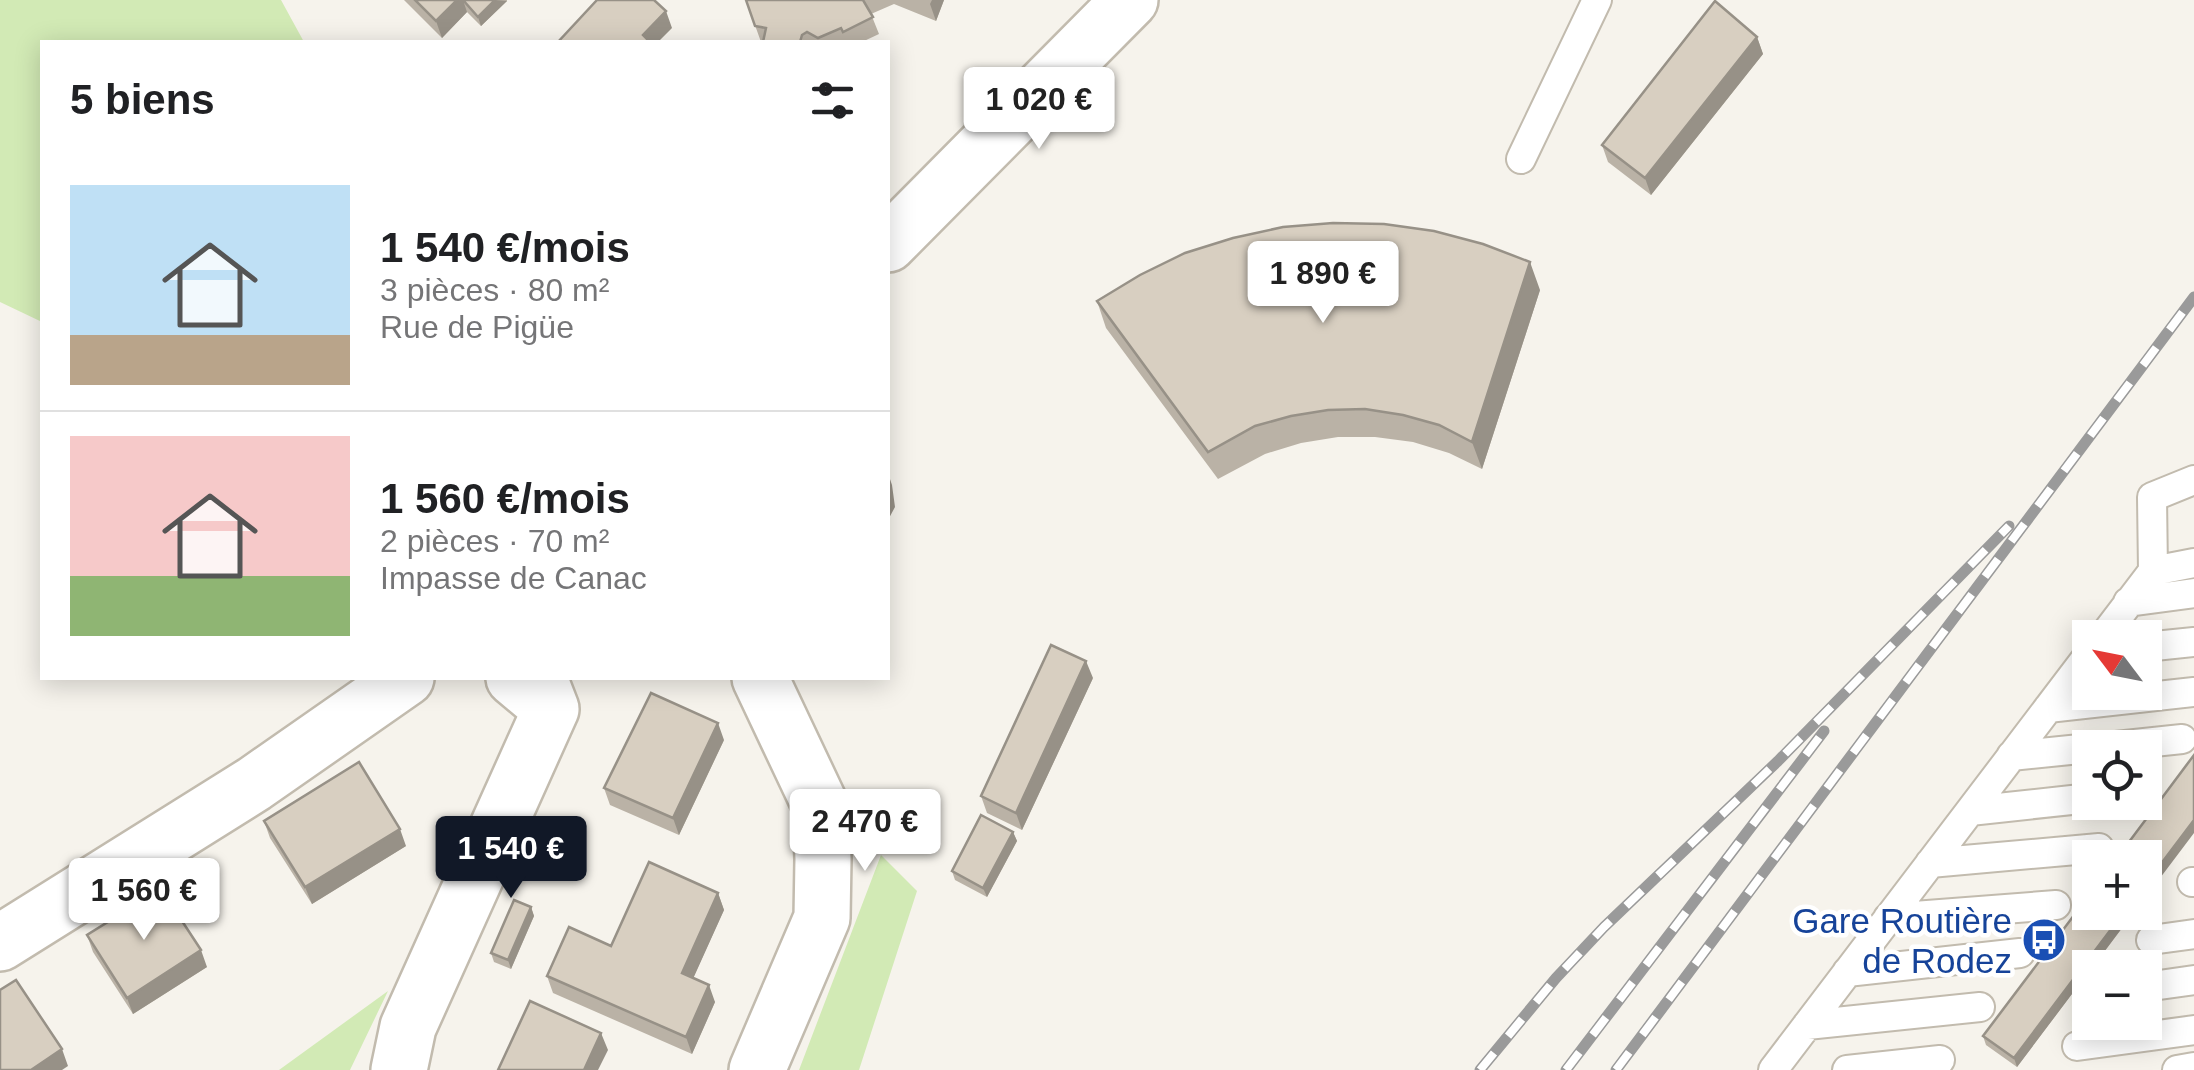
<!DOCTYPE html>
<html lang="fr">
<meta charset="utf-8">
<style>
:root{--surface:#fff;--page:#f2f2f2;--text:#202124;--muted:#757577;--line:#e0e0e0;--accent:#111827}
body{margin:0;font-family:Helvetica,sans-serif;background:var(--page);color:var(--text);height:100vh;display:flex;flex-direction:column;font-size:38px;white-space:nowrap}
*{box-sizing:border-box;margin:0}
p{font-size:32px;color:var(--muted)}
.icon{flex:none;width:55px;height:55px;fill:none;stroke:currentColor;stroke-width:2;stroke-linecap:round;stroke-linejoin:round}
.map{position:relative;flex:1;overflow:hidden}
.sheet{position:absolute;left:40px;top:40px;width:850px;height:640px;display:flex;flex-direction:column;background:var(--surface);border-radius:0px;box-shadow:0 5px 25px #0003}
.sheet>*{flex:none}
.needle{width:65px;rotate:302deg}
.tools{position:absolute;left:2072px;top:620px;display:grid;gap:20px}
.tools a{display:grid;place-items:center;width:90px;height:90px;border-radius:0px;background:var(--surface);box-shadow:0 5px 25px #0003;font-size:50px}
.price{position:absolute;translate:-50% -85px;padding:0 22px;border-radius:10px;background:#fff;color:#222;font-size:32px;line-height:65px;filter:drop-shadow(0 2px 5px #0008)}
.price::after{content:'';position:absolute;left:50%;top:60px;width:30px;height:22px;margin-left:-15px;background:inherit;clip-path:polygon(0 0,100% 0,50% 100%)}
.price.on{background:var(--accent);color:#fff}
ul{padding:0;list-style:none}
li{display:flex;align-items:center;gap:30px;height:250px;padding:0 30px}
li+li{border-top:2px solid var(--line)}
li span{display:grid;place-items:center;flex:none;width:280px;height:200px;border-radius:0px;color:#555}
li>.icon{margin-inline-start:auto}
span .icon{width:120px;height:120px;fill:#fffc;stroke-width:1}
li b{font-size:42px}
h2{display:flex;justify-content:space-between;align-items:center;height:120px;padding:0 30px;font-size:42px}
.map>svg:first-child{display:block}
.green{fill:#d2eab5}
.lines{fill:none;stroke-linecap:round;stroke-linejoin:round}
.lane-casing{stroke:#c2bbae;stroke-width:32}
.street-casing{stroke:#c2bbae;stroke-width:60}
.lane{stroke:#fff;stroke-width:28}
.street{stroke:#fff;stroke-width:55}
.rail-casing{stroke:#9a9a9a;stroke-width:11}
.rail{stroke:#fff;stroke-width:8;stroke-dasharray:22;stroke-linecap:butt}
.wall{fill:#bab2a6}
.shaded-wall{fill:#979187}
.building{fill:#d8cfc1;stroke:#979187;stroke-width:2.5}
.labels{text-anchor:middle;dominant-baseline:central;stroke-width:9;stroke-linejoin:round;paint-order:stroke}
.transit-label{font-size:35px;fill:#164399;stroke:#fff;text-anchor:end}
</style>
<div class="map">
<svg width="2194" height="1070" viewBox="0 0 2194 1070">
<rect width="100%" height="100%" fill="#f6f3ec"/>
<!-- green -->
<path class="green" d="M 0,0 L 281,0 L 304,42 L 42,42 L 42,322 L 0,302 Z
M 881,855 L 917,891 L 859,1070 L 799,1070 Z
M 388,991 L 350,1070 L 279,1070 Z"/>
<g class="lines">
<defs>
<path id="lane" d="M 1521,159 L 1597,0
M 2153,571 L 2152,497 L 2194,480
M 2128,602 L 2194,593
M 2102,638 L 2153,571 L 2194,563
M 2145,647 L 2194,642
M 2048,708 L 2194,692
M 2097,748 L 2182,739
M 2011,756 L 2090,748
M 1970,811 L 2090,798
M 1930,863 L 2099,848
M 2192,882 L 2194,882
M 1888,918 L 2056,905
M 2151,940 L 2194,934
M 1847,972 L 2020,953
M 2145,987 L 2194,980
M 1807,1025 L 1980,1007
M 2077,1046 L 2194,1030
M 1773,1070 L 2090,653
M 1847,1070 L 1940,1060
M 2177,1070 L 2194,1067"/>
<path id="street" d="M 888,244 L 1130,0
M 514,678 L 551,709 L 539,678
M 0,943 L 254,784 L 406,678
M 399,1070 L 408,1027 L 551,709
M 757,1070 L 822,918 L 823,859 L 821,807 L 760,678"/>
</defs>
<!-- lane casing -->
<use href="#lane" class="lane-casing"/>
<!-- street casing -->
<use href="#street" class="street-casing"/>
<!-- lane -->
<use href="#lane" class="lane"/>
<!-- street -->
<use href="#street" class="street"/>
<defs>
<path id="rail" d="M 1480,1070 L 1556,978 L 1604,927 L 1778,761 L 2009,526
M 1566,1070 L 1824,731
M 1616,1070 L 2194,297"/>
</defs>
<!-- rail casing -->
<use href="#rail" class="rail-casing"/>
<!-- rail -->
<use href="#rail" class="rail"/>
</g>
<!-- wall -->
<path class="wall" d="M 404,0 L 507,0 L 507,1 L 481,26 L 467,12 L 442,38 Z
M 746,0 L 944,0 L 936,21 L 894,4 L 871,14 L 879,34 L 862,42 L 761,42 Z
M 1757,37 L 1763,54 L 1651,195 L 1608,162 L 1602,145 Z
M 1540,290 L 1482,469 L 1449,453 L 1413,442 L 1375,437 L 1338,437 L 1301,443 L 1265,454 L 1218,479 L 1106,328 L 1097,301 Z
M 1093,678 L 1022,830 L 987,813 L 981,796 Z
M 724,740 L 679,835 L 610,805 L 604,788 Z
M 264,821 L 406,846 L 312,904 L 270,838 Z
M 1013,832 L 1017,841 L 987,897 L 955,880 L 952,871 Z
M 718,893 L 724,910 L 693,978 L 715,1002 L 692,1054 L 553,993 L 547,976 Z
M 531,907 L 534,916 L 511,969 L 494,962 L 491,953 Z
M 2134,912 L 2092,968 L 2090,968 L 2090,970 L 2017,1067 L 1986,1045 L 1983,1036 Z
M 87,935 L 207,967 L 133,1014 L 93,952 Z"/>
<!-- shaded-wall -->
<path class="shaded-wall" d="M 457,0 L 468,0 L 464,3 L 467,12 L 442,38 L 436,21 Z
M 495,0 L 507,1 L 481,26 L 478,17 Z
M 932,0 L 944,0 L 936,21 L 930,4 Z
M 666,11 L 672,28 L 658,42 L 646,42 L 643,35 Z
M 1757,37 L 1763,54 L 1651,195 L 1645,178 Z
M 1530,262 L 1540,290 L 1482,469 L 1472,442 Z
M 888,473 L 892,485 L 895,507 L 888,520 Z
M 1086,661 L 1093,678 L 1022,830 L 1016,813 Z
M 718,723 L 724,740 L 679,835 L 673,818 Z
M 2194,820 L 2194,833 L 2145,898 L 2145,885 Z
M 400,829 L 406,846 L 312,904 L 305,887 Z
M 1013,832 L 1017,841 L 987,897 L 983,888 Z
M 718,893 L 724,910 L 688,990 L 682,973 Z
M 531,907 L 534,916 L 511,969 L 508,960 Z
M 2124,912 L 2134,912 L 2092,968 L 2090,968 L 2090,970 L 2017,1067 L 2014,1058 Z
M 201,950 L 207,967 L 133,1014 L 127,998 Z
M 709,985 L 715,1002 L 692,1054 L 686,1037 Z
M 601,1033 L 608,1050 L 598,1070 L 584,1070 Z
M 62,1049 L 68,1066 L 62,1070 L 31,1070 Z"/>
<!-- building -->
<path class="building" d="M 415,0 L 457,0 L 436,21 Z
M 463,0 L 495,0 L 478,17 Z
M 597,0 L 654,0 L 666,11 L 643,35 L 650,42 L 558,42 Z
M 746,0 L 863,0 L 873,17 L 843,32 L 841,28 L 818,38 L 807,32 L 802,35 L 800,42 L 763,42 L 766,28 L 755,26 Z
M 1715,1 L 1757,37 L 1645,178 L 1602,145 Z
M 1333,223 L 1384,224 L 1434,231 L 1483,244 L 1530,262 L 1472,442 L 1439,425 L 1403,415 L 1365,409 L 1328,410 L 1291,416 L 1255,426 L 1208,452 L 1097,301 L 1140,275 L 1185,253 L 1233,238 L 1283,227 Z
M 1051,645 L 1086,661 L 1016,813 L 981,796 Z
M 651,693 L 718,723 L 673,818 L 604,788 Z
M 2194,755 L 2194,820 L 2145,885 L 2145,858 L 2117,858 Z
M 359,762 L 400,829 L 305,887 L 264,821 Z
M 981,815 L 1013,832 L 983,888 L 952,871 Z
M 649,862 L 718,893 L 682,973 L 709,985 L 686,1037 L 547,976 L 569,927 L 611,946 Z
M 161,889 L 201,950 L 127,998 L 87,935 Z
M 2090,894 L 2090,912 L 2124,912 L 2014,1058 L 1983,1036 Z
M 514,900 L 531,907 L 508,960 L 491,953 Z
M 16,980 L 62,1049 L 31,1070 L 0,1070 L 0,990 Z
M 530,1001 L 601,1033 L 584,1070 L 498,1070 Z"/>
<!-- icons -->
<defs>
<symbol id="bus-disc" viewBox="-11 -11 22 22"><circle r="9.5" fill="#1a4fb4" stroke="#fff"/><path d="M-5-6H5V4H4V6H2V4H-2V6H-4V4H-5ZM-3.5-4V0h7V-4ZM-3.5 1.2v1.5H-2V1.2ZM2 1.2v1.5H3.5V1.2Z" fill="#fff"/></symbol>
</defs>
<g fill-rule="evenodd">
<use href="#bus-disc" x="2019" y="915" width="50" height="50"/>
</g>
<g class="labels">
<!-- transit labels -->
<g class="transit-label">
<text x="2012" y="920">Gare Routière<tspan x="2012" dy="40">de Rodez</tspan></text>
</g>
</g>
</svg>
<div class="tools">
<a><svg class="needle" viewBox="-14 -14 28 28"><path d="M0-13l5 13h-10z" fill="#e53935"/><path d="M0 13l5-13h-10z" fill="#757577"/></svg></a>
<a><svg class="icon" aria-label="locate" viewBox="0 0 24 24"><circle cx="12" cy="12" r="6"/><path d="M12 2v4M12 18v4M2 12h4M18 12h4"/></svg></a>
<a>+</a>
<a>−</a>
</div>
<b class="price" style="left:1039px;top:152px">1 020 €</b>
<b class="price" style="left:1323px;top:326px">1 890 €</b>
<b class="price" style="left:865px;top:874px">2 470 €</b>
<b class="price on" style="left:511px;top:901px">1 540 €</b>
<b class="price" style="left:144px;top:943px">1 560 €</b>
<section class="sheet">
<h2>5 biens<svg class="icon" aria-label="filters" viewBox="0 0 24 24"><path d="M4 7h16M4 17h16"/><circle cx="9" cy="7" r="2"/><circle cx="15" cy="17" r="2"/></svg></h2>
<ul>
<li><span style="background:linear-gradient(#bfe0f5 75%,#b9a48a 0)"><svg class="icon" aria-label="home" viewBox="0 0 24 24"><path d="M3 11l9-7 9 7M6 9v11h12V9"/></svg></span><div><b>1 540 €/mois</b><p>3 pièces · 80 m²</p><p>Rue de Pigüe</p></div></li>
<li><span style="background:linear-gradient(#f6c9c9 70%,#8fb573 0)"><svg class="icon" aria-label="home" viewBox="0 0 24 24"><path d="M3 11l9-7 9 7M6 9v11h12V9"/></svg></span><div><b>1 560 €/mois</b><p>2 pièces · 70 m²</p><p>Impasse de Canac</p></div></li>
</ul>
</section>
</div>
